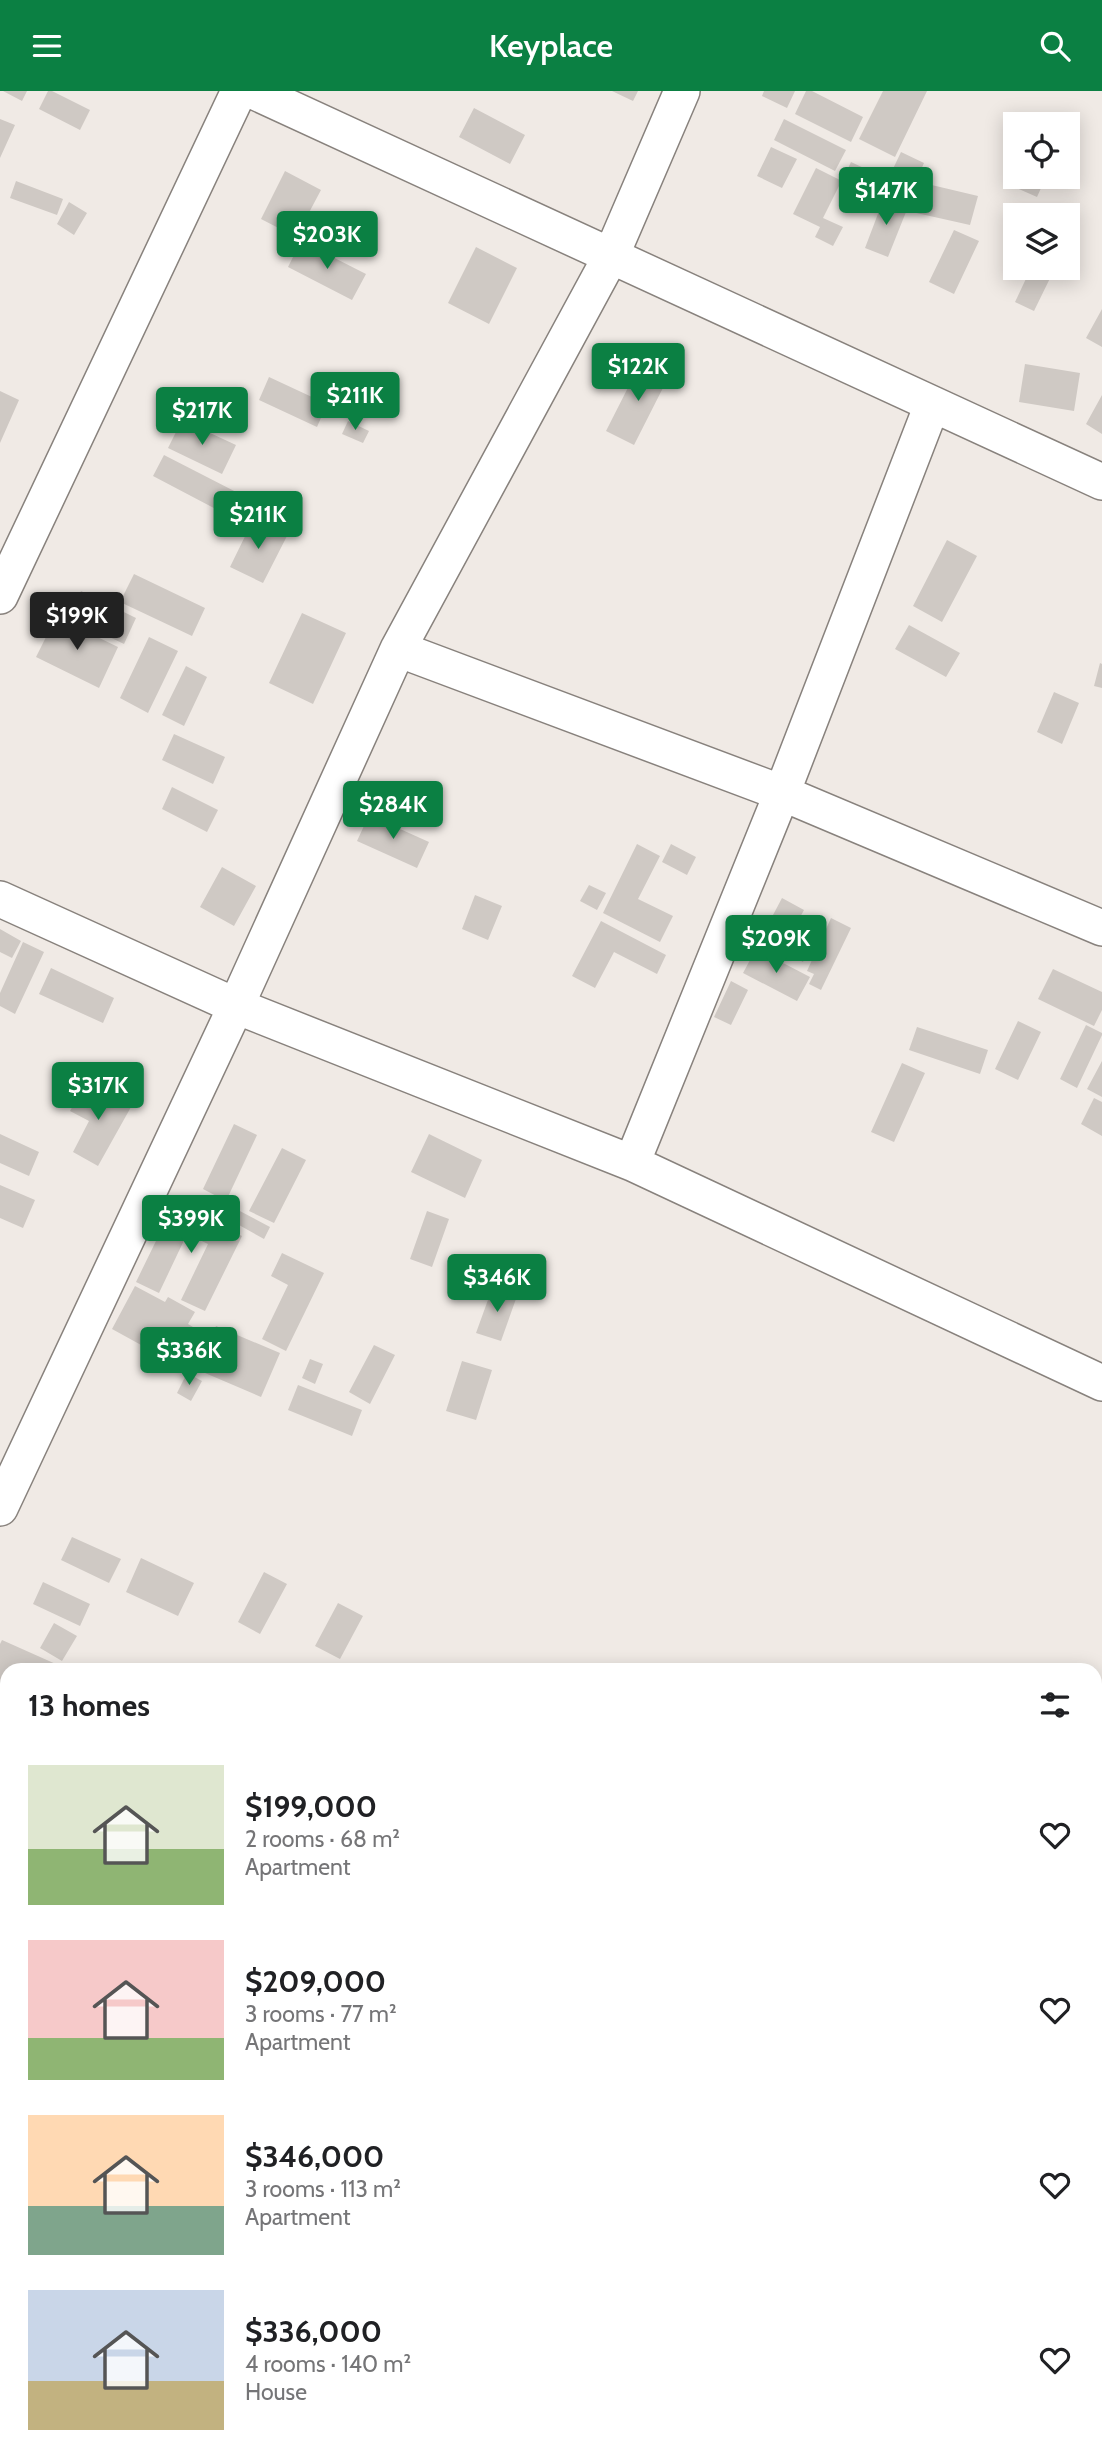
<!DOCTYPE html>
<meta charset="utf-8">
<style>
:root{--surface:#fff;--page:#f2f2f2;--text:#202124;--muted:#757577;--accent:#0b8043}
body{margin:0;font-family:Cabin,sans-serif;background:var(--page);color:var(--text);height:100vh;display:flex;flex-direction:column;font-size:26px;white-space:nowrap}
*{box-sizing:border-box;margin:0}
p{font-size:23px;color:var(--muted)}
.icon{flex:none;width:38px;height:38px;fill:none;stroke:currentColor;stroke-width:2;stroke-linecap:round;stroke-linejoin:round}
.map{position:relative;flex:1;overflow:hidden}
.details{position:absolute;left:0px;top:1572px;width:1102px;height:800px;display:flex;flex-direction:column;background:var(--surface);border-radius:21px 21px 0 0;box-shadow:0 4px 18px #0003}
.details>*{flex:none}
.tools{position:absolute;left:1003px;top:21px;display:grid;gap:14px}
.tools a{display:grid;place-items:center;width:77px;height:77px;border-radius:0px;background:var(--surface);box-shadow:0 4px 18px #0003;font-size:35px}
.price{position:absolute;translate:-50% -60px;padding:0 16px;border-radius:7px;background:var(--accent);color:#fff;font-size:23px;line-height:46px;filter:drop-shadow(0 2px 4px #0008)}
.price::after{content:'';position:absolute;left:50%;top:42px;width:21px;height:16px;margin-left:-10px;background:inherit;clip-path:polygon(0 0,100% 0,50% 100%)}
.price.active{background:#222;color:#fff}
ul{padding:0;list-style:none}
li{display:flex;align-items:center;gap:21px;height:175px;padding:0 28px}
li span{display:grid;place-items:center;flex:none;width:196px;height:140px;border-radius:0px;color:#555}
li>.icon{margin-inline-start:auto}
span .icon{width:84px;height:84px;fill:#fffc;stroke-width:1}
li b{font-size:30px}
h2{display:flex;justify-content:space-between;align-items:center;height:84px;padding:0 28px;font-size:30px}
header{display:flex;justify-content:space-between;align-items:center;height:91px;padding:0 28px;background:var(--accent);color:#fff;font-size:32px;font-weight:600}
.map>svg:first-child{display:block}
.building{fill:#cfc9c4}
.lines{fill:none;stroke-linecap:round;stroke-linejoin:round}
.street-casing{stroke:#88827d;stroke-width:38}
.street{stroke:#fff;stroke-width:35}
</style>
<header><svg class="icon" aria-label="menu" viewBox="0 0 24 24"><path d="M4 6h16M4 12h16M4 18h16"/></svg>Keyplace<svg class="icon" aria-label="search" viewBox="0 0 24 24"><circle cx="10" cy="10" r="6"/><path d="M15 15l6 6"/></svg></header>
<div class="map">
<svg width="1102" height="2370" viewBox="0 0 1102 2370">
<rect width="100%" height="100%" fill="#f0eae5"/>
<!-- building -->
<path class="building" d="M 3,0 L 27,0 L 22,10 Z
M 48,0 L 52,0 L 90,19 L 80,39 L 39,18 Z
M 612,0 L 638,0 L 633,10 Z
M 764,0 L 795,0 L 787,17 L 762,5 Z
M 806,0 L 812,0 L 863,26 L 851,51 L 795,23 Z
M 883,0 L 927,0 L 895,66 L 859,48 Z
M 474,17 L 525,44 L 510,73 L 459,46 Z
M 0,28 L 15,34 L 0,67 Z
M 784,28 L 846,59 L 835,80 L 774,49 Z
M 771,56 L 797,68 L 782,97 L 757,85 Z
M 901,61 L 924,72 L 915,92 L 892,80 Z
M 851,71 L 868,79 L 857,101 L 840,93 L 823,127 L 843,136 L 833,155 L 815,146 L 820,136 L 793,123 L 816,77 L 842,90 Z
M 285,80 L 321,99 L 296,146 L 261,128 Z
M 884,83 L 913,98 L 906,112 L 877,98 Z
M 1016,86 L 1046,86 L 1037,106 L 1012,95 Z
M 16,90 L 63,108 L 57,124 L 10,107 Z
M 919,91 L 978,105 L 970,134 L 912,121 Z
M 884,107 L 908,116 L 888,166 L 865,157 Z
M 69,111 L 87,122 L 74,144 L 57,133 Z
M 954,139 L 979,150 L 954,203 L 929,191 Z
M 301,150 L 366,183 L 352,209 L 288,176 Z
M 476,156 L 517,177 L 489,233 L 448,212 Z
M 1031,177 L 1055,177 L 1034,220 L 1015,211 Z
M 1102,218 L 1102,256 L 1086,247 Z
M 642,269 L 670,283 L 634,354 L 606,340 Z
M 1025,273 L 1080,282 L 1074,320 L 1019,311 Z
M 269,286 L 327,313 L 317,336 L 259,309 Z
M 0,300 L 19,309 L 0,352 Z
M 1102,304 L 1102,343 L 1086,333 Z
M 183,306 L 207,317 L 199,333 L 176,322 Z
M 182,329 L 236,354 L 222,383 L 168,357 Z
M 348,330 L 369,340 L 363,352 L 342,343 Z
M 164,364 L 240,403 L 229,425 L 153,385 Z
M 253,429 L 287,445 L 263,492 L 230,476 Z
M 947,449 L 977,465 L 942,531 L 913,515 Z
M 134,483 L 205,517 L 192,545 L 120,511 Z
M 81,500 L 136,527 L 124,553 L 68,526 Z
M 302,522 L 346,542 L 313,613 L 269,592 Z
M 56,526 L 118,556 L 99,597 L 36,566 Z
M 909,534 L 960,562 L 946,586 L 895,558 Z
M 149,546 L 178,560 L 148,622 L 120,607 Z
M 1100,572 L 1102,573 L 1102,597 L 1094,595 Z
M 186,575 L 207,586 L 184,635 L 162,624 Z
M 1054,601 L 1079,612 L 1062,653 L 1037,641 Z
M 174,643 L 225,666 L 213,693 L 162,669 Z
M 172,696 L 218,719 L 207,741 L 162,718 Z
M 369,724 L 429,751 L 417,777 L 357,750 Z
M 637,753 L 660,765 L 638,808 L 673,825 L 660,851 L 603,822 Z
M 671,753 L 696,766 L 687,784 L 662,771 Z
M 222,776 L 256,795 L 234,835 L 200,816 Z
M 589,794 L 606,802 L 597,819 L 580,810 Z
M 475,804 L 502,815 L 488,849 L 462,838 Z
M 782,807 L 804,819 L 778,867 L 756,856 Z
M 831,827 L 851,837 L 821,899 L 809,893 L 814,883 L 807,880 Z
M 601,830 L 666,864 L 657,883 L 614,861 L 595,897 L 572,885 Z
M 0,838 L 21,850 L 12,867 L 0,861 Z
M 796,840 L 814,849 L 803,871 L 785,861 Z
M 23,851 L 44,861 L 15,923 L 0,915 L 0,902 Z
M 756,858 L 810,886 L 797,910 L 743,882 Z
M 51,877 L 114,907 L 103,932 L 39,903 Z
M 1053,878 L 1102,901 L 1102,919 L 1094,935 L 1038,908 Z
M 731,890 L 748,899 L 731,934 L 714,926 Z
M 1018,930 L 1041,941 L 1018,989 L 995,978 Z
M 1086,934 L 1102,942 L 1102,944 L 1077,997 L 1060,988 Z
M 917,936 L 988,959 L 980,983 L 909,959 Z
M 1102,970 L 1102,1006 L 1087,998 Z
M 902,972 L 925,982 L 894,1051 L 871,1041 Z
M 86,992 L 131,1016 L 98,1075 L 73,1061 L 89,1030 L 70,1020 Z
M 1094,1007 L 1102,1011 L 1102,1045 L 1081,1033 Z
M 234,1033 L 257,1044 L 226,1110 L 203,1098 Z
M 0,1043 L 39,1061 L 29,1085 L 0,1072 Z
M 429,1043 L 482,1069 L 465,1107 L 411,1081 Z
M 282,1057 L 306,1069 L 274,1132 L 249,1120 Z
M 0,1094 L 35,1109 L 23,1137 L 0,1127 Z
M 203,1104 L 220,1111 L 215,1123 L 198,1115 Z
M 174,1113 L 242,1145 L 205,1220 L 181,1209 L 208,1153 L 187,1143 L 159,1202 L 136,1191 Z
M 236,1118 L 270,1136 L 264,1148 L 230,1129 Z
M 427,1120 L 449,1128 L 432,1176 L 410,1168 Z
M 282,1162 L 324,1182 L 286,1260 L 262,1248 L 288,1194 L 271,1185 Z
M 135,1195 L 165,1211 L 168,1206 L 195,1221 L 188,1233 L 203,1242 L 183,1277 L 112,1238 Z
M 493,1195 L 517,1205 L 501,1250 L 476,1242 Z
M 216,1235 L 280,1262 L 261,1306 L 198,1279 Z
M 374,1254 L 395,1264 L 370,1313 L 349,1301 Z
M 310,1268 L 323,1273 L 315,1293 L 302,1287 Z
M 462,1270 L 492,1279 L 476,1329 L 446,1320 Z
M 187,1282 L 202,1290 L 191,1310 L 177,1302 Z
M 298,1294 L 362,1319 L 352,1345 L 288,1319 Z
M 72,1446 L 121,1468 L 109,1492 L 61,1469 Z
M 141,1467 L 194,1492 L 178,1525 L 126,1501 Z
M 264,1481 L 287,1493 L 260,1543 L 238,1531 Z
M 43,1491 L 90,1513 L 80,1535 L 33,1513 Z
M 338,1512 L 363,1525 L 340,1568 L 315,1555 Z
M 54,1532 L 77,1545 L 62,1570 L 40,1557 Z
M 2,1549 L 67,1578 L 7,1578 L 7,1597 L 0,1593 L 0,1553 Z
M 1102,1981 L 1102,2015 L 1096,2011 L 1096,1994 Z
M 0,2166 L 7,2166 L 7,2191 L 0,2191 Z
M 216,2364 L 268,2364 L 268,2370 L 216,2370 Z
M 880,2364 L 909,2364 L 907,2370 L 879,2370 Z
M 958,2364 L 985,2364 L 1001,2369 L 957,2370 Z"/>
<g class="lines">
<defs>
<path id="street" d="M 253,0 L 1102,391
M 0,505 L 239,0
M 398,558 L 782,702 L 1102,837
M 0,808 L 236,915 L 632,1072 L 1102,1292
M 632,1072 L 782,702 L 932,314
M 0,1417 L 236,915 L 398,558 L 611,165 L 682,0
M 1096,1702 L 1102,1688
M 1096,1718 L 1102,1749"/>
</defs>
<!-- street casing -->
<use href="#street" class="street-casing"/>
<!-- street -->
<use href="#street" class="street"/>
</g>
</svg>
<div class="tools">
<a><svg class="icon" aria-label="locate" viewBox="0 0 24 24"><circle cx="12" cy="12" r="6"/><path d="M12 2v4M12 18v4M2 12h4M18 12h4"/></svg></a>
<a><svg class="icon" aria-label="layers" viewBox="0 0 24 24"><path d="M12 4l9 5-9 5-9-5zM3 14l9 5 9-5"/></svg></a>
</div>
<b class="price" style="left:886px;top:136px">$147K</b>
<b class="price" style="left:327px;top:180px">$203K</b>
<b class="price" style="left:638px;top:312px">$122K</b>
<b class="price" style="left:355px;top:341px">$211K</b>
<b class="price" style="left:202px;top:356px">$217K</b>
<b class="price" style="left:258px;top:460px">$211K</b>
<b class="price active" style="left:77px;top:561px">$199K</b>
<b class="price" style="left:393px;top:750px">$284K</b>
<b class="price" style="left:776px;top:884px">$209K</b>
<b class="price" style="left:98px;top:1031px">$317K</b>
<b class="price" style="left:191px;top:1164px">$399K</b>
<b class="price" style="left:497px;top:1223px">$346K</b>
<b class="price" style="left:189px;top:1296px">$336K</b>
<section class="details">
<h2>13 homes<svg class="icon" aria-label="filters" viewBox="0 0 24 24"><path d="M4 7h16M4 17h16"/><circle cx="9" cy="7" r="2"/><circle cx="15" cy="17" r="2"/></svg></h2>
<ul>
<li><span style="background:linear-gradient(#dfe7d0 60%,#8fb573 0)"><svg class="icon" aria-label="home" viewBox="0 0 24 24"><path d="M3 11l9-7 9 7M6 9v11h12V9"/></svg></span><div><b>$199,000</b><p>2 rooms · 68 m²</p><p>Apartment</p></div><svg class="icon" aria-label="heart" viewBox="0 0 24 24"><path d="M12 20l-8-8c-3-5 5-10 8-4 3-6 11-1 8 4z"/></svg></li>
<li><span style="background:linear-gradient(#f6c9c9 70%,#8fb573 0)"><svg class="icon" aria-label="home" viewBox="0 0 24 24"><path d="M3 11l9-7 9 7M6 9v11h12V9"/></svg></span><div><b>$209,000</b><p>3 rooms · 77 m²</p><p>Apartment</p></div><svg class="icon" aria-label="heart" viewBox="0 0 24 24"><path d="M12 20l-8-8c-3-5 5-10 8-4 3-6 11-1 8 4z"/></svg></li>
<li><span style="background:linear-gradient(#ffd9b3 65%,#7fa58c 0)"><svg class="icon" aria-label="home" viewBox="0 0 24 24"><path d="M3 11l9-7 9 7M6 9v11h12V9"/></svg></span><div><b>$346,000</b><p>3 rooms · 113 m²</p><p>Apartment</p></div><svg class="icon" aria-label="heart" viewBox="0 0 24 24"><path d="M12 20l-8-8c-3-5 5-10 8-4 3-6 11-1 8 4z"/></svg></li>
<li><span style="background:linear-gradient(#c9d6e8 65%,#c2b280 0)"><svg class="icon" aria-label="home" viewBox="0 0 24 24"><path d="M3 11l9-7 9 7M6 9v11h12V9"/></svg></span><div><b>$336,000</b><p>4 rooms · 140 m²</p><p>House</p></div><svg class="icon" aria-label="heart" viewBox="0 0 24 24"><path d="M12 20l-8-8c-3-5 5-10 8-4 3-6 11-1 8 4z"/></svg></li>
</ul>
</section>
</div>
